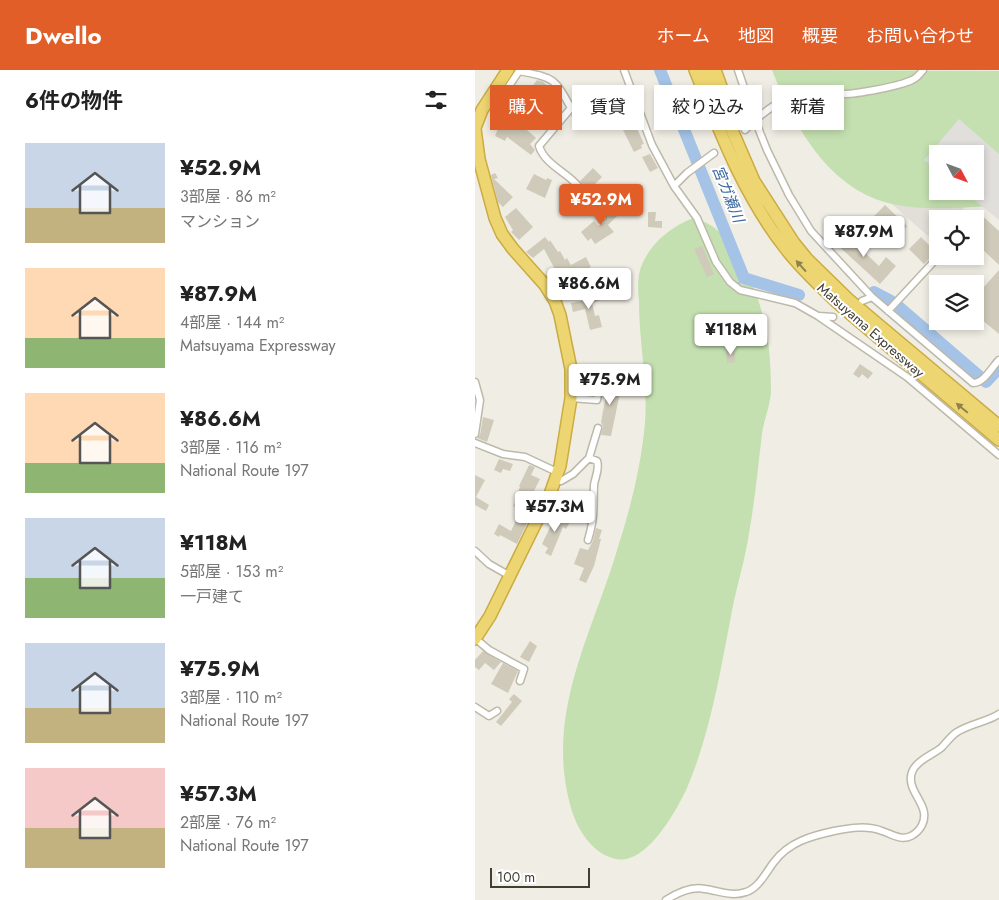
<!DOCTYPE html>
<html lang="ja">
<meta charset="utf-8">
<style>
:root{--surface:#fff;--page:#f6f6f6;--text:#222;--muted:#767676;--accent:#e25e29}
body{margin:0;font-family:Jost,"Noto Sans JP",sans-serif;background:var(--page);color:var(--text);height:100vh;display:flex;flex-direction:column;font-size:19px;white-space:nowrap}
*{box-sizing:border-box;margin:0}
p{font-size:16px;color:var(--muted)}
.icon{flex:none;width:28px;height:28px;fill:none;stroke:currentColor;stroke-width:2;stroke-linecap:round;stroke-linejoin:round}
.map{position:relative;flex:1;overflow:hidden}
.panel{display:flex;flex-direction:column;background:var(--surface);width:475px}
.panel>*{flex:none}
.banner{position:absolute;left:15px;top:15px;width:434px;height:45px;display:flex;gap:10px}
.needle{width:32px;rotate:131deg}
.tools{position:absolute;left:454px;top:75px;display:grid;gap:10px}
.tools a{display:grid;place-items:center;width:55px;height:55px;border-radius:0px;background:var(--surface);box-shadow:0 2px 8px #0003;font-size:25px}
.scale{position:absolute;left:15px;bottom:12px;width:100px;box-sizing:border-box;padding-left:5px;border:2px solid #413e34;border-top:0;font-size:14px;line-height:18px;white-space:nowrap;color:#413e34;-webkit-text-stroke:4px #fff;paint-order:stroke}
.price{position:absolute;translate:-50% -42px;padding:0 11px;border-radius:5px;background:#fff;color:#222;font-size:16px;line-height:32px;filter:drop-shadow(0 1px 2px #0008)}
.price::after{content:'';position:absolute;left:50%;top:30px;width:15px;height:11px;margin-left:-8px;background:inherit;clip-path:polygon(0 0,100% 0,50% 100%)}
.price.active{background:var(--accent);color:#fff}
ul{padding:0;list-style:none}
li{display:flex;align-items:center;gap:15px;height:125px;padding:0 25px}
li span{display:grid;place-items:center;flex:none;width:140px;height:100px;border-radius:0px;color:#555}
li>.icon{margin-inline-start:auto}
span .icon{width:60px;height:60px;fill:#fffc;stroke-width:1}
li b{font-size:21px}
h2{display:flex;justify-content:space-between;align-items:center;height:60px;padding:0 25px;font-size:21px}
.tag{padding:0 18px;border-radius:0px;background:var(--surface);box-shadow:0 2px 8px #0003;font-size:18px;line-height:45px}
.tag.active{background:var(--accent);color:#fff}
header{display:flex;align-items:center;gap:30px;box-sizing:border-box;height:70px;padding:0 25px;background:var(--accent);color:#fff}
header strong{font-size:24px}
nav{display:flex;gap:28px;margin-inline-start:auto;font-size:18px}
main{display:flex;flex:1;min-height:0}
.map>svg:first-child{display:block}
.industrial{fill:#e2dfd9}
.green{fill:#c4e0b0;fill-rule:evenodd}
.parking{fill:#e1dfdc}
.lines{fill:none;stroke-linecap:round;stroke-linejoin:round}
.stream{stroke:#a5c3e7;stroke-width:2}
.river{stroke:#a5c3e7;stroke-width:12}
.building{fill:#d0caba}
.street-casing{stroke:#bdb9aa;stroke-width:9}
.highway-casing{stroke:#cbab43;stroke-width:14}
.street{stroke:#fff;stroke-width:6}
.highway{stroke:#edd571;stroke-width:11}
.oneway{fill:#8e824f}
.labels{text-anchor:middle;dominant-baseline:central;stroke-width:4;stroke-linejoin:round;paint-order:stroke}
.street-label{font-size:14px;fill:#413e34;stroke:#fff}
.water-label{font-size:15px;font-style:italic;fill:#3a67a0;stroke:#fff}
</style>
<header>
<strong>Dwello</strong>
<nav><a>ホーム</a><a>地図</a><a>概要</a><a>お問い合わせ</a></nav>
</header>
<main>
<section class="panel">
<h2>6件の物件<svg class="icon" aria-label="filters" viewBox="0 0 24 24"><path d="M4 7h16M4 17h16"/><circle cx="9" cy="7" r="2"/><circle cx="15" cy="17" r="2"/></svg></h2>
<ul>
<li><span style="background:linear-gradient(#c9d6e8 65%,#c2b280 0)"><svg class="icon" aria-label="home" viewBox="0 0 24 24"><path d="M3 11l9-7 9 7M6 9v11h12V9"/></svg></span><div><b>¥52.9M</b><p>3部屋 · 86 m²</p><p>マンション</p></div></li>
<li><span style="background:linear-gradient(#ffd9b3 70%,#8fb573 0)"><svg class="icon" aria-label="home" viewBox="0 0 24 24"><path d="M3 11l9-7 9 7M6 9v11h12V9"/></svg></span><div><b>¥87.9M</b><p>4部屋 · 144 m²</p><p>Matsuyama Expressway</p></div></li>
<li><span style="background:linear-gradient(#ffd9b3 70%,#8fb573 0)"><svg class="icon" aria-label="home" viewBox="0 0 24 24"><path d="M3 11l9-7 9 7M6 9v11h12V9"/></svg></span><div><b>¥86.6M</b><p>3部屋 · 116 m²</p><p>National Route 197</p></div></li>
<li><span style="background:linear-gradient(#c9d6e8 60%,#8fb573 0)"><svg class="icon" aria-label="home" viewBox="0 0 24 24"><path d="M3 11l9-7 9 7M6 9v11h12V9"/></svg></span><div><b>¥118M</b><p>5部屋 · 153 m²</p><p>一戸建て</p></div></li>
<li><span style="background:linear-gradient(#c9d6e8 65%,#c2b280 0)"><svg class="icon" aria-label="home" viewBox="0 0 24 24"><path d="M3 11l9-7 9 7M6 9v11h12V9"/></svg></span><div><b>¥75.9M</b><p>3部屋 · 110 m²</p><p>National Route 197</p></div></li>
<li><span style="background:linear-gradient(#f6c9c9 60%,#c2b280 0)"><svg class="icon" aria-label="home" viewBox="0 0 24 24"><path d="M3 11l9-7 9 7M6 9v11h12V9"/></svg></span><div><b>¥57.3M</b><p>2部屋 · 76 m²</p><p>National Route 197</p></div></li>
</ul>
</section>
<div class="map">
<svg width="524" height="830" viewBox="0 0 524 830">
<rect width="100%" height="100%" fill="#f0eee4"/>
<!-- industrial -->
<path class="industrial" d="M 392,112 L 462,121 L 493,131 L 482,149 L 462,149 L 462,174 Z"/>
<!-- green -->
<path class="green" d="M 297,0 L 524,1 L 524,136 C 488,137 449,142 413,133 C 352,117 318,54 297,0 ZM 462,84 L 500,84 L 500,121 L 462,121 Z
M 216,149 C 256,149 285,225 291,259 C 295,279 296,302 296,322 C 295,336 289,350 287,364 C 283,397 280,430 274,463 C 270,491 261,518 256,546 C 245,603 235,664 212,718 C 202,740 171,796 141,789 C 117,784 102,759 96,738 C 69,644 117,565 143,477 C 156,436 166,396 170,353 C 173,313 164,272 164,232 C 163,221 162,208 166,197 C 174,175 195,157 216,149 Z"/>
<!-- parking -->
<path class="parking" d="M 484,49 L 524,84 L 524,150 L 488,121 L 500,121 L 500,84 L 462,84 L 462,100 L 449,90 Z"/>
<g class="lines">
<!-- stream -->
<path class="stream" d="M 262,215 L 269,208"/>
<!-- river -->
<path class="river" d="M 185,0 L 269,208 L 324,225
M 399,222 L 416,231
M 424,237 L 511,312 L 524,298"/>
</g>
<!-- building -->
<path class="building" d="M 62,10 L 68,12 L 77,19 L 74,23 L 77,26 L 71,34 L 59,24 L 55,28 L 51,25 Z
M 352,28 L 363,29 L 362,41 L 358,41 L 359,48 L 342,49 L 341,40 L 352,39 Z
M 111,29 L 116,35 L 112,39 L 114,41 L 103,53 L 96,46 L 101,37 Z
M 27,50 L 41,56 L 44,53 L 61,68 L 55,74 L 60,80 L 56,85 L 32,67 L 30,71 L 20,66 Z
M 160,54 L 169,74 L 166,75 L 167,78 L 159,82 L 147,58 Z
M 175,84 L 183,98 L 175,102 L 167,87 Z
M 118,98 L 127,107 L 114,120 L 105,111 Z
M 20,103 L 23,108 L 19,109 L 38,127 L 28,137 L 23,132 L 16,105 Z
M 59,104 L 71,110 L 72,108 L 77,110 L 70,128 L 51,119 Z
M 132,129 L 137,134 L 135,136 L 143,145 L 133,155 L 139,162 L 120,174 L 116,168 L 113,171 L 106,162 L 119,151 L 123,156 L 131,151 L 134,145 L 126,136 Z
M 410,135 L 432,156 L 421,168 L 398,147 Z
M 41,138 L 58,157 L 44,170 L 36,162 L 38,160 L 30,147 Z
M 502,141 L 524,161 L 524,195 L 504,176 L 507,172 L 500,166 L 500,149 L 495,149 Z
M 173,142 L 181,142 L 180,151 L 187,151 L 187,158 L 173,157 Z
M 366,160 L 404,196 L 411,187 L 421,196 L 405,214 L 357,170 Z
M 70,167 L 74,172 L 75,170 L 83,182 L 85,181 L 90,190 L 92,188 L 96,195 L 111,187 L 116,197 L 112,199 L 113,201 L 102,207 L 103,210 L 90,218 L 69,179 L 58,188 L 51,182 Z
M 446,167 L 461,182 L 449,194 L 434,179 Z
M 227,176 L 239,204 L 232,207 L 219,179 Z
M 524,200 L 524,264 L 500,244 L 509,234 L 500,226 L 500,217 L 503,214 L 508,218 Z
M 121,222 L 122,227 L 128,226 L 129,229 L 117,233 L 120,246 L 124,245 L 127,257 L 115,260 L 110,239 L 98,242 L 96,233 L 116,229 L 114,224 Z
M 259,278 L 260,292 L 252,293 L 251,279 Z
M 385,294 L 398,303 L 393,309 L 387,304 L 384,308 L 378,304 Z
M 135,304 L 142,304 L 140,317 L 146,318 L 136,366 L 126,365 L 128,357 L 126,352 Z
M 8,347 L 19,350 L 12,372 L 2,368 L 5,365 Z
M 24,389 L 38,394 L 35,401 L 28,399 L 26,403 L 19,400 Z
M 54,395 L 60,397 L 56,405 L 65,409 L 55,429 L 62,433 L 42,474 L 25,465 L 24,467 L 19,464 L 24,454 L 36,461 L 46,440 L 38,436 L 44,424 L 42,424 L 45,417 L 44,416 Z
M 0,405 L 10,410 L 1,427 L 14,435 L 11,441 L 0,435 Z
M 81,445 L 96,450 L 91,459 L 88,457 L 76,486 L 70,483 L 73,478 L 67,474 Z
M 121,458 L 127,460 L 124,469 L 126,469 L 119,496 L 111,513 L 104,510 L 109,498 L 99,494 L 105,478 L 113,480 L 118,471 Z
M 55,571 L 62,576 L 54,592 L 45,587 Z
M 8,581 L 26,592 L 19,600 L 10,593 L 4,600 L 0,597 L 0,590 Z
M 28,593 L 43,601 L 33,623 L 16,614 Z
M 39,624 L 47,631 L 26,656 L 21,652 L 37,632 L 34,629 Z"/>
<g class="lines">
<defs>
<path id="street" d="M 149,0 L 177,75 L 199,116 L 222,148 L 241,192 L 255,212 L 265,220 L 320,233 L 343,246 L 432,307 L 524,385
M 263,0 L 280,50 L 292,80 L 314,125 L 336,161 L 397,227 L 498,313 C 509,313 517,297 524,290
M 19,22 L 28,25 L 44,1 C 79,8 79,7 96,38 L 64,76 C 69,92 86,100 97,110 C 109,120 118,135 128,147
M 270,60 C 288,42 305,28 331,23 C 344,20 356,24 369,24 C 382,24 425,16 437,10 C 442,8 445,4 448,0
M 199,116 L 212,103 L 239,83
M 387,231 L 397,227
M 413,241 L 464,186
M 344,246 L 358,247
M 0,312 L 5,330 L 0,364
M 96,328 L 122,330 L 127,303
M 0,373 L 28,384 L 50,387 L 82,402
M 114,388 L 123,358
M 80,410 L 86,411 L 98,404 L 114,388 L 122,391 C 125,399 120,407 119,415 C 118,439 120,446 113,470
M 0,481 L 14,494 L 35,506
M 1,569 L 14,580 L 49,599 L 45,611
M 0,637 L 14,646 L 22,641
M 191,830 C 202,823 217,816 230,819 C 244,821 257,827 271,822 C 283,819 292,801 299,792 C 314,772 336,766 359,761 C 375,758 392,755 407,761 C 417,764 426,771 436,766 C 440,764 445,759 447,755 C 457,735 430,722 437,702 C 441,691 457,685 466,678 C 471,673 476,666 482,662 C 495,654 511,652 524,644"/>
<path id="highway" d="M 220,0 C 245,62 269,126 311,179 C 327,200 347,218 366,236 L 524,370
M 231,0 L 279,111 L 319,173 L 332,189 L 373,229 L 524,356
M 240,0 L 248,22
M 0,58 L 7,40 L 33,0
M 0,59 L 4,89 L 20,148 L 27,164 L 38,179 L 70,215 L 80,231 L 85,245 L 96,299 L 96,328 L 85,396 L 75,424 L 15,546 L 0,569"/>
</defs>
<!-- street casing -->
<use href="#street" class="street-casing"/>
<!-- highway casing -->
<use href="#highway" class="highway-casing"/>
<!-- street -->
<use href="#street" class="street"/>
<!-- highway -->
<use href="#highway" class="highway"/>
</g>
<!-- one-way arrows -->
<defs><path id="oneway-solid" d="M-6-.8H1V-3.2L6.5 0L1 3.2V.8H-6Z" transform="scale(1.25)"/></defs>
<g class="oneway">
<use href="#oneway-solid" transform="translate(326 196) rotate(-132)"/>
<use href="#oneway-solid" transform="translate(487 338) rotate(-140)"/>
</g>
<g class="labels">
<!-- street labels -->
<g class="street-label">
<text transform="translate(396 260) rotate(41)">Matsuyama Expressway</text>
</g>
<!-- water labels -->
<g class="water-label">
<text transform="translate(253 124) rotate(68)">宮ガ瀬川</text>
</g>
</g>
</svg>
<div class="tools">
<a><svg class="needle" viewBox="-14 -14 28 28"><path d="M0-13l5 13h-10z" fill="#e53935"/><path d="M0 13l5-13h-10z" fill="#767676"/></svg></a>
<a><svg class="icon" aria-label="locate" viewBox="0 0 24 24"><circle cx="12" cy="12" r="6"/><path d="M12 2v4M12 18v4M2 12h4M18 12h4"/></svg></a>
<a><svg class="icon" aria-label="layers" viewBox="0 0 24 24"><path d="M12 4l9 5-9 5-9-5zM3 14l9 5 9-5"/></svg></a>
</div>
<div class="scale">100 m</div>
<b class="price active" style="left:126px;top:156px">¥52.9M</b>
<b class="price" style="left:389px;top:188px">¥87.9M</b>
<b class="price" style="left:114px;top:240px">¥86.6M</b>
<b class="price" style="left:256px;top:286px">¥118M</b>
<b class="price" style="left:135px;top:336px">¥75.9M</b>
<b class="price" style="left:80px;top:463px">¥57.3M</b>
<div class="banner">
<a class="tag active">購入</a>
<a class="tag">賃貸</a>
<a class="tag">絞り込み</a>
<a class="tag">新着</a>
</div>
</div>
</main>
